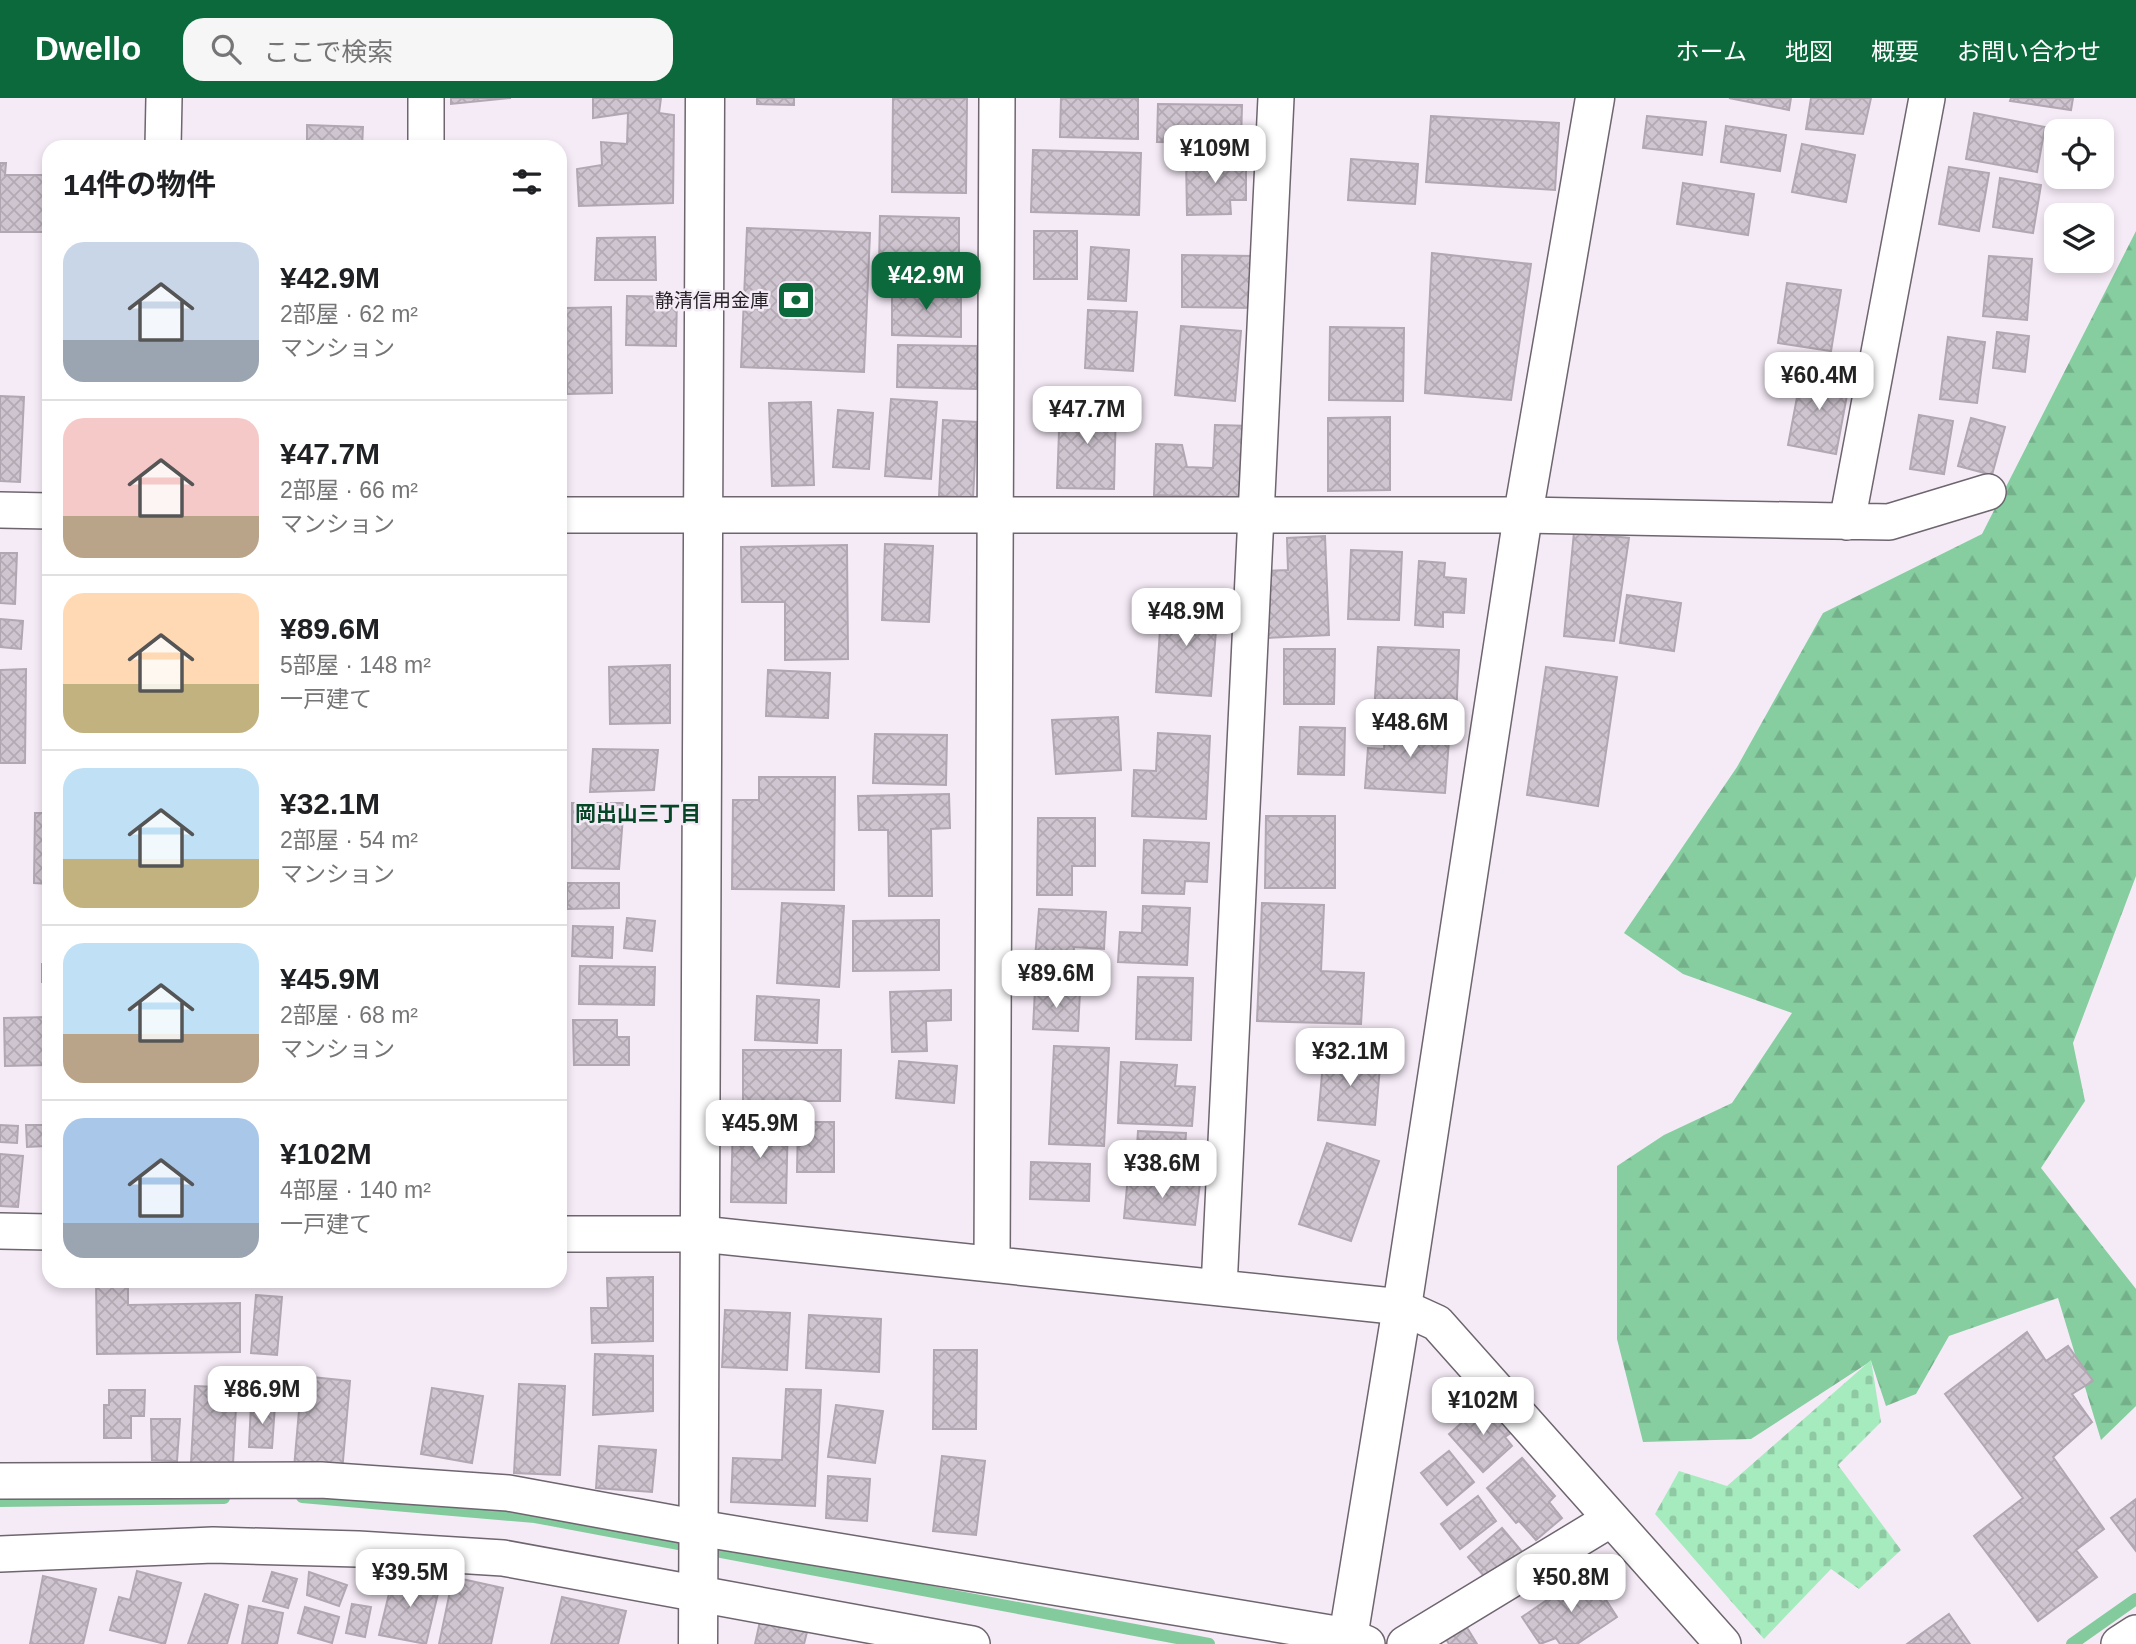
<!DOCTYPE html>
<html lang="ja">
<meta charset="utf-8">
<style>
:root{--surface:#fff;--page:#f6f6f6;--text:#202124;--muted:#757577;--line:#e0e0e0;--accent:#0c693c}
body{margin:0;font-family:Arial,"Noto Sans JP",sans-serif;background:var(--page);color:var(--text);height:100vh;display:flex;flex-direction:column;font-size:26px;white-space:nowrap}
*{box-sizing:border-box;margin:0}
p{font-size:23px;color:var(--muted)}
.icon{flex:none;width:38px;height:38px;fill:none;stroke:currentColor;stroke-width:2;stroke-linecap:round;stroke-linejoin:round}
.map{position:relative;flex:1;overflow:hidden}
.details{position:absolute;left:42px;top:42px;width:525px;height:1148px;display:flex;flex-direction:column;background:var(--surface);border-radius:21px;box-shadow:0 4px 10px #0003}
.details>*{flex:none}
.fabs{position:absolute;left:2044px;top:21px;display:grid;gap:14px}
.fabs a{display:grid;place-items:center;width:70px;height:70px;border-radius:14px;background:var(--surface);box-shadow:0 4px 10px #0003;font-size:35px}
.price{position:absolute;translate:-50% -60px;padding:0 16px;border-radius:14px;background:#fff;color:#222;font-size:23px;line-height:46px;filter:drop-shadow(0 2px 4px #0008)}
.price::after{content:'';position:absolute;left:50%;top:42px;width:21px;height:16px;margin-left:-10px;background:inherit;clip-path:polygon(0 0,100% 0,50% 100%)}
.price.active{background:var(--accent);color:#fff}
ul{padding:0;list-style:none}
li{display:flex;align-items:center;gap:21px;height:175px;padding:0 21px}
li+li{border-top:2px solid var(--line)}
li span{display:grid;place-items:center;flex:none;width:196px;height:140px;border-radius:21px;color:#555}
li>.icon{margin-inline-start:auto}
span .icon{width:84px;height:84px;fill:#fffc;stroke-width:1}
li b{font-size:30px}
h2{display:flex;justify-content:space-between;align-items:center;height:84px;padding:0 21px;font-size:30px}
header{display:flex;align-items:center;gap:42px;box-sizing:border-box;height:98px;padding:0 35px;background:var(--accent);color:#fff}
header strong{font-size:33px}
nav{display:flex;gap:38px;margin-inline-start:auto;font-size:24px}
.search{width:490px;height:63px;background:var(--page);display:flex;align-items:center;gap:18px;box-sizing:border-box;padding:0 24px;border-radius:21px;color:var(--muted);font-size:26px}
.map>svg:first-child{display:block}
.forest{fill:url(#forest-firs)}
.cemetery{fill:url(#cemetery-stones)}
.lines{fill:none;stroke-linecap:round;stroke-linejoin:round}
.stream{stroke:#83cb9d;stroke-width:12}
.building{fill:url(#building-cross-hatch);stroke:#b1a7b2;stroke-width:2}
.minor-casing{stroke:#6e656f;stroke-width:38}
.tertiary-casing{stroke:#6e656f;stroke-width:41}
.minor{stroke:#fff;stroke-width:35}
.tertiary{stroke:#fff;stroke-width:38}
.labels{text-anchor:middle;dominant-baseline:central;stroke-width:5;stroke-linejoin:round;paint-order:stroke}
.poi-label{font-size:19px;fill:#262226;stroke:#f5ebf7;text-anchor:end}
.neighbourhood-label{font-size:21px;font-weight:bold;fill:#064526;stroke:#f5ebf7}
</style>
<header>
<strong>Dwello</strong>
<div class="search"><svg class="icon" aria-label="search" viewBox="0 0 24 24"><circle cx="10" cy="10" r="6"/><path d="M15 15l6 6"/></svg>ここで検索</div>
<nav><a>ホーム</a><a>地図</a><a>概要</a><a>お問い合わせ</a></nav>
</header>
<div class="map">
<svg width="2136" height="1546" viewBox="0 0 2136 1546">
<defs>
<pattern id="forest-firs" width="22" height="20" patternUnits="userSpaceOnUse" patternTransform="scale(1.75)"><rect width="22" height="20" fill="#86cea0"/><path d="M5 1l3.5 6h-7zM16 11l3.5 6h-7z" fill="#74b18a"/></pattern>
<pattern id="cemetery-stones" width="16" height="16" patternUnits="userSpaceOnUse" patternTransform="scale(1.75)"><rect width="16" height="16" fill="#a6ebbe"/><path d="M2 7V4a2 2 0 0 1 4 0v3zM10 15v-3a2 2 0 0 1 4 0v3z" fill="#8fc9a3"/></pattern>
<pattern id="building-cross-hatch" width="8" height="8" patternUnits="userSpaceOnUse" patternTransform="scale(1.75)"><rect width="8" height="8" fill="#cfc5d1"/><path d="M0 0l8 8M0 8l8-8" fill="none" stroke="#b2a9b3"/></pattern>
</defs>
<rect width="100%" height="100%" fill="#f5ebf7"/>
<!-- forest -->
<path class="forest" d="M 2136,133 L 2136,778 L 2073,945 L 2085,1003 L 2041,1070 L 2136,1191 L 2136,1308 L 2101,1342 L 2058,1200 L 1949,1238 L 1916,1296 L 1886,1308 L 1871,1263 L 1751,1341 L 1643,1344 L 1617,1241 L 1617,1068 L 1664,1037 L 1732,1005 L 1792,915 L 1683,876 L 1624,835 L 1737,669 L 1823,515 L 1982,436 Z"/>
<!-- cemetery -->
<path class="cemetery" d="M 1871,1262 L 1881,1324 L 1838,1367 L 1901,1452 L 1859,1491 L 1831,1471 L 1764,1541 L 1655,1416 L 1679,1373 L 1727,1388 Z"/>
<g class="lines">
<!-- stream -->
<path class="stream" d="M 302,1399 L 535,1419 L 1209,1546
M 0,1403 L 224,1400
M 2072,1546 L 2136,1501"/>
</g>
<!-- building -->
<path class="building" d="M 451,0 L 511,0 L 451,6 Z
M 593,0 L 661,0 L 659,15 L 674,17 L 673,105 L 579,108 L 577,71 L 602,67 L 601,44 L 627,46 L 628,15 L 593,20 Z
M 757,0 L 794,0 L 794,7 L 757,6 Z
M 893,0 L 967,0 L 966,95 L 892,94 Z
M 1061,0 L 1138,0 L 1138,41 L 1060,39 Z
M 1729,0 L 1791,0 L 1789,12 Z
M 1811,0 L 1871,0 L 1863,36 L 1806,31 Z
M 2011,0 L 2073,0 L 2071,12 L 2010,3 Z
M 1158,6 L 1242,7 L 1241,45 L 1157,44 Z
M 1974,15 L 2045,29 L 2037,74 L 1966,61 Z
M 1431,18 L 1559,25 L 1555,92 L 1426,84 Z
M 1647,18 L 1706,24 L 1702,57 L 1643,50 Z
M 307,27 L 363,29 L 362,49 L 307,49 Z
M 1726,28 L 1786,37 L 1780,73 L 1721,64 Z
M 1802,46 L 1855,57 L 1846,104 L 1792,94 Z
M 1033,52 L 1141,55 L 1139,117 L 1031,114 Z
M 1246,60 L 1246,102 L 1230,102 L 1231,116 L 1187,117 L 1186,61 Z
M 1351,61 L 1418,66 L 1415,106 L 1348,102 Z
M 0,65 L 6,65 L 5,77 L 49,77 L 49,134 L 0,134 Z
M 1949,69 L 1989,75 L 1979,133 L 1939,126 Z
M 2000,80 L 2041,87 L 2033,135 L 1993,129 Z
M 1683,85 L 1754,96 L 1748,137 L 1677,126 Z
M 880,118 L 959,120 L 959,168 L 879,167 Z
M 747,130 L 870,135 L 864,274 L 741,269 Z
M 1034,133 L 1077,133 L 1077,181 L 1034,181 Z
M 655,139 L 656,182 L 595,182 L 597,140 Z
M 1091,149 L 1129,152 L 1126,203 L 1088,201 Z
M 1432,155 L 1531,166 L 1511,302 L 1425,295 Z
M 1182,157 L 1255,158 L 1254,210 L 1182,209 Z
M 1989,158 L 2032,161 L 2027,222 L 1983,218 Z
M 1787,185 L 1841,192 L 1831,253 L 1778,245 Z
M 892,189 L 961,191 L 961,239 L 892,237 Z
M 627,198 L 677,199 L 676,248 L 626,247 Z
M 611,209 L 612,295 L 567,296 L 566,210 Z
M 1088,212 L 1137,214 L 1133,273 L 1085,270 Z
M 1181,228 L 1241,233 L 1235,303 L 1175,297 Z
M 1330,229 L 1404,230 L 1403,303 L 1329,302 Z
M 1997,234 L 2029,238 L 2025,274 L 1993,270 Z
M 1948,239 L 1985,244 L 1977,305 L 1940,301 Z
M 898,247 L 977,248 L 977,291 L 897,289 Z
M 1802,273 L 1850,281 L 1836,356 L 1788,347 Z
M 0,298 L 24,299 L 20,384 L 0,383 Z
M 891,301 L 937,304 L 931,381 L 885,378 Z
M 811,304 L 814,387 L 772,388 L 769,305 Z
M 1060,305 L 1116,307 L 1114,391 L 1057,390 Z
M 838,312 L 873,315 L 869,371 L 833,369 Z
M 1919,317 L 1953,323 L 1944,376 L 1910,371 Z
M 1390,319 L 1390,392 L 1328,393 L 1328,320 Z
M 1971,320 L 2005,329 L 1992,377 L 1958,368 Z
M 943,322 L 977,324 L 973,400 L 939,398 Z
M 1215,327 L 1253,328 L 1250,400 L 1154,397 L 1156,346 L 1182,347 L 1187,369 L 1213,370 Z
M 1574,434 L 1629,440 L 1614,543 L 1564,538 Z
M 1325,438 L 1329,537 L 1266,540 L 1263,473 L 1288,472 L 1287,440 Z
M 885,446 L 933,448 L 929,524 L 882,522 Z
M 847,447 L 848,561 L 785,562 L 785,504 L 742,504 L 741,449 Z
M 1351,452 L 1402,454 L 1399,522 L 1348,521 Z
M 0,455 L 17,455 L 15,506 L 0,505 Z
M 1419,463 L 1445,465 L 1444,479 L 1466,481 L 1464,515 L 1443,514 L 1443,529 L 1415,527 Z
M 1627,497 L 1681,505 L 1674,553 L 1620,545 Z
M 1162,500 L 1211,504 L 1209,531 L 1216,532 L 1211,598 L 1156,594 Z
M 0,521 L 23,523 L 21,551 L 0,549 Z
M 1378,549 L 1459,552 L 1456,620 L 1374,616 Z
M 1284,551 L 1335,551 L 1334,606 L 1284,606 Z
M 670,567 L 670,625 L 610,626 L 609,569 Z
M 1546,569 L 1617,579 L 1598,708 L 1527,697 Z
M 26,571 L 25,665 L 0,665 L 0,572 Z
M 768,572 L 830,575 L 828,620 L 766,618 Z
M 1118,619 L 1121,672 L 1056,676 L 1052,622 Z
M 1386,625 L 1450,629 L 1445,695 L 1365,690 L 1368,650 L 1384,651 Z
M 1300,629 L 1345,630 L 1344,677 L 1298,676 Z
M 1158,635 L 1210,638 L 1206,721 L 1132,718 L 1134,672 L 1156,673 Z
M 875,636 L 947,637 L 946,687 L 873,685 Z
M 593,651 L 658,652 L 654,692 L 590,694 Z
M 759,679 L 835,679 L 834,792 L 732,791 L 733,702 L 759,702 Z
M 949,696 L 950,730 L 931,731 L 932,798 L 889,798 L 888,732 L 859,732 L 858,698 Z
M 572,705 L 624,705 L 619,771 L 572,770 Z
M 35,715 L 49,715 L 49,786 L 34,785 Z
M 1266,718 L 1335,718 L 1335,790 L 1265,790 Z
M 1038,720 L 1095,720 L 1095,768 L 1072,768 L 1072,797 L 1037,797 Z
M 1144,742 L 1209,745 L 1207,784 L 1185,783 L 1184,796 L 1142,795 Z
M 567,785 L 619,785 L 619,810 L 567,811 Z
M 782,805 L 844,808 L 839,889 L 777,885 Z
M 1262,805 L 1324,807 L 1321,873 L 1364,875 L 1361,926 L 1257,923 Z
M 48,806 L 49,806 L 49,838 L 45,838 Z
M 1143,808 L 1190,810 L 1187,867 L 1118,864 L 1120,834 L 1142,835 Z
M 1039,811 L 1106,814 L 1104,851 L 1074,849 L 1072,875 L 1034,873 Z
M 627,820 L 655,823 L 652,853 L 624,850 Z
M 939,822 L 939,872 L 853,873 L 853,823 Z
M 573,828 L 613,829 L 612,860 L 572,858 Z
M 42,866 L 49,866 L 49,884 L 42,884 Z
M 580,868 L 655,869 L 654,907 L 579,906 Z
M 1138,879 L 1193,880 L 1191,942 L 1136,941 Z
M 1035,891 L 1080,893 L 1078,933 L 1033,931 Z
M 951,892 L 951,922 L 926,923 L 927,953 L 892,954 L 890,894 Z
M 757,898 L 819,902 L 817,945 L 755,942 Z
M 49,919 L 49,967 L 5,968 L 4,920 Z
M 573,922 L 617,922 L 617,939 L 629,939 L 629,967 L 574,967 Z
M 1054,948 L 1109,950 L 1104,1048 L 1049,1046 Z
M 743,952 L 841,952 L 840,1003 L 743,1003 Z
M 1324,953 L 1381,957 L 1375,1027 L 1318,1022 Z
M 899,963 L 957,968 L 954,1005 L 896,1000 Z
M 1121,964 L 1177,967 L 1175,988 L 1195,989 L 1192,1028 L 1118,1025 Z
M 47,986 L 49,986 L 49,1010 L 47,1010 Z
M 733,1020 L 788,1020 L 786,1105 L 731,1104 Z
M 798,1024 L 834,1024 L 834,1074 L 797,1074 Z
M 0,1027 L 18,1028 L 17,1045 L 0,1044 Z
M 26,1027 L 45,1027 L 45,1048 L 27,1049 Z
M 1138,1033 L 1186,1035 L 1184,1066 L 1136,1064 Z
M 1327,1045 L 1379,1063 L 1351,1143 L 1299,1126 Z
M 0,1056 L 23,1058 L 18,1109 L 0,1108 Z
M 1031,1064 L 1090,1066 L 1089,1103 L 1030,1101 Z
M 1128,1078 L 1200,1085 L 1195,1127 L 1124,1120 Z
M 653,1179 L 653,1243 L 592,1245 L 591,1210 L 608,1210 L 607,1180 Z
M 96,1183 L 128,1183 L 128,1207 L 240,1205 L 240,1254 L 97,1256 Z
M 256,1197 L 282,1199 L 277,1257 L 251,1255 Z
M 725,1212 L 790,1215 L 787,1272 L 722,1269 Z
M 809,1217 L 881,1221 L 879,1274 L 806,1270 Z
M 2027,1234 L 2046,1263 L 2068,1248 L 2093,1283 L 2072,1296 L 2092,1324 L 2053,1359 L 2104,1431 L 2076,1452 L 2097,1479 L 2038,1523 L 1974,1438 L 2023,1400 L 1945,1296 Z
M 934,1252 L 977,1252 L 976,1331 L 933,1331 Z
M 595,1256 L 653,1258 L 653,1313 L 593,1317 Z
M 302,1278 L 350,1283 L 342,1374 L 294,1370 Z
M 519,1286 L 565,1288 L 560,1377 L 514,1375 Z
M 195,1288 L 237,1290 L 233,1366 L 191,1365 Z
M 432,1290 L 483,1298 L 472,1365 L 421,1356 Z
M 786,1291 L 821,1292 L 815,1408 L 731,1404 L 733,1360 L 782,1362 Z
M 109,1292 L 145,1292 L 144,1318 L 131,1318 L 131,1340 L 104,1340 L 104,1307 L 109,1307 Z
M 1485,1304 L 1512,1334 L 1505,1339 L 1512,1348 L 1483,1374 L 1449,1336 Z
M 251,1305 L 275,1307 L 272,1350 L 249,1349 Z
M 836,1307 L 883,1313 L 875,1365 L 828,1359 Z
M 151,1321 L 180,1321 L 177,1363 L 152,1362 Z
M 599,1348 L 656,1352 L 652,1394 L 596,1390 Z
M 1449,1353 L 1474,1384 L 1447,1407 L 1421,1375 Z
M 942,1358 L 985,1363 L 976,1437 L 933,1433 Z
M 1522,1360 L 1555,1398 L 1549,1404 L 1562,1420 L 1536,1442 L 1519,1423 L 1516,1425 L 1487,1390 Z
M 828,1378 L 870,1381 L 867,1423 L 826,1420 Z
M 1478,1398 L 1496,1423 L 1460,1451 L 1441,1426 Z
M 2136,1401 L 2136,1453 L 2111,1420 Z
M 1502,1430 L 1523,1455 L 1489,1484 L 1468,1459 Z
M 137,1473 L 181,1485 L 165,1546 L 110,1532 L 119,1499 L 130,1502 Z
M 272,1474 L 297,1481 L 288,1510 L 263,1503 Z
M 309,1474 L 347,1487 L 339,1508 L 307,1497 Z
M 1588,1474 L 1617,1519 L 1577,1546 L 1560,1546 L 1556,1540 L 1540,1546 L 1522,1519 Z
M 394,1475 L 440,1487 L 426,1546 L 379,1537 Z
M 43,1478 L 96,1491 L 83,1546 L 30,1546 Z
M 453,1479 L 503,1490 L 491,1546 L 439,1546 Z
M 205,1496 L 238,1507 L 227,1546 L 188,1546 Z
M 562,1499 L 626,1513 L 618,1546 L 551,1546 Z
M 352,1506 L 371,1509 L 365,1539 L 346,1535 Z
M 249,1508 L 283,1515 L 277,1546 L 242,1546 Z
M 305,1509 L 339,1519 L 332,1545 L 298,1535 Z
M 1949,1516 L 1970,1546 L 1907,1546 Z
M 760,1523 L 807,1534 L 804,1546 L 755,1546 Z
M 1466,1528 L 1477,1546 L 1449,1546 L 1446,1541 Z"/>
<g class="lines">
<defs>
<path id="minor" d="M 163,49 L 164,0
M 426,49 L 426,0
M 0,412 L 49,413
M 560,417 L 1523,417 L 1889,424 L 1988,394
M 1847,424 L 1927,0
M 0,1133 L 49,1134
M 560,1136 L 701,1136 L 1402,1209 L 1437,1225 L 1723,1546
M 992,1166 L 997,0
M 1219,1190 L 1276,0
M 0,1383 L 321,1382 L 508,1395 L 699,1430 L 1348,1538 L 1367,1546
M 0,1456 L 213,1447 L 358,1451 L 503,1460 L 972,1546
M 1405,1546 L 1611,1421
M 2119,1546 L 2136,1535"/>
<path id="tertiary" d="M 698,1546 L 705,0
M 1347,1546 L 1402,1209 L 1523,417 L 1595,0"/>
</defs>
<!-- minor casing -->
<use href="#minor" class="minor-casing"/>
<!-- tertiary casing -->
<use href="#tertiary" class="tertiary-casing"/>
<!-- minor -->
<use href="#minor" class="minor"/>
<!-- tertiary -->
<use href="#tertiary" class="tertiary"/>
</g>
<!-- icons -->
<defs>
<symbol id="bank-square" viewBox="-11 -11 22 22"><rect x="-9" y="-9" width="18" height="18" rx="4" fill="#0c693c" stroke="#f5ebf7"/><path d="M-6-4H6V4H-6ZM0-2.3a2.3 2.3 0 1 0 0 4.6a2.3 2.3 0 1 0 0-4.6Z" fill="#fff"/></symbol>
</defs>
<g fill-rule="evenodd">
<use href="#bank-square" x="774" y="180" width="44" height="44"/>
</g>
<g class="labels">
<!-- poi labels -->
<g class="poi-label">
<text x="769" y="202">静清信用金庫</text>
</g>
<!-- neighbourhood labels -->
<g class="neighbourhood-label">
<text x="638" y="715">岡出山三丁目</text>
</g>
</g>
</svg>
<div class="fabs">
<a><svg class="icon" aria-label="locate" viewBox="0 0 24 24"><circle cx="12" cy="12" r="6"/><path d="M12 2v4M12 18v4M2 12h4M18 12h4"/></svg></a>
<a><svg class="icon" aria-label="layers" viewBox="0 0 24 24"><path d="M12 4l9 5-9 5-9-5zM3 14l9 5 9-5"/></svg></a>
</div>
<b class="price" style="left:1215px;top:87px">¥109M</b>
<b class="price active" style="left:926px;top:214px">¥42.9M</b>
<b class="price" style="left:1819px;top:314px">¥60.4M</b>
<b class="price" style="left:1087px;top:348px">¥47.7M</b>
<b class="price" style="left:1186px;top:550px">¥48.9M</b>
<b class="price" style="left:1410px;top:661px">¥48.6M</b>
<b class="price" style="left:1056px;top:912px">¥89.6M</b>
<b class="price" style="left:1350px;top:990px">¥32.1M</b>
<b class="price" style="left:760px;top:1062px">¥45.9M</b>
<b class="price" style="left:1162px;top:1102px">¥38.6M</b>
<b class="price" style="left:262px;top:1328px">¥86.9M</b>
<b class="price" style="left:1483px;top:1339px">¥102M</b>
<b class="price" style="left:410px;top:1511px">¥39.5M</b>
<b class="price" style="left:1571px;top:1516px">¥50.8M</b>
<section class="details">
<h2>14件の物件<svg class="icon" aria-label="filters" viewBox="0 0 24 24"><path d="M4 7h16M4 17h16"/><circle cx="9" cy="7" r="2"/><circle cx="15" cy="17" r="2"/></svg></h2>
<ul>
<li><span style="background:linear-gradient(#c9d6e8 70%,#9aa5b1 0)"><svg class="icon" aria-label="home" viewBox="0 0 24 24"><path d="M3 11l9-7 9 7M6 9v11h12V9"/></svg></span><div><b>¥42.9M</b><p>2部屋 · 62 m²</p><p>マンション</p></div></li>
<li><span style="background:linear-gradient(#f6c9c9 70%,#b9a48a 0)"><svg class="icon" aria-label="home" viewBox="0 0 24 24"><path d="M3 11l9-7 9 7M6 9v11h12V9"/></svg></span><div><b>¥47.7M</b><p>2部屋 · 66 m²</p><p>マンション</p></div></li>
<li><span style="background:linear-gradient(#ffd9b3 65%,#c2b280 0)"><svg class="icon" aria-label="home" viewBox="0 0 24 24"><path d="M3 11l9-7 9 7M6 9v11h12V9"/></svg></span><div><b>¥89.6M</b><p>5部屋 · 148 m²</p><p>一戸建て</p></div></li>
<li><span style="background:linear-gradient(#bfe0f5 65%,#c2b280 0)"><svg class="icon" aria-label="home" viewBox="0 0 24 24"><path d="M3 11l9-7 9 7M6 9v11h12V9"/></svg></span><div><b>¥32.1M</b><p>2部屋 · 54 m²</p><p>マンション</p></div></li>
<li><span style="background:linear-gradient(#bfe0f5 65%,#b9a48a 0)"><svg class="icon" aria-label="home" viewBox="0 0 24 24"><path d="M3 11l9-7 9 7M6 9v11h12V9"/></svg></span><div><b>¥45.9M</b><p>2部屋 · 68 m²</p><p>マンション</p></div></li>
<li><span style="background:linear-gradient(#a9c7e8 75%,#9aa5b1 0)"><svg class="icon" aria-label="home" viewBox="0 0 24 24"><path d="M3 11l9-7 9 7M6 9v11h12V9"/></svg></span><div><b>¥102M</b><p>4部屋 · 140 m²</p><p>一戸建て</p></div></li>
</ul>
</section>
</div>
